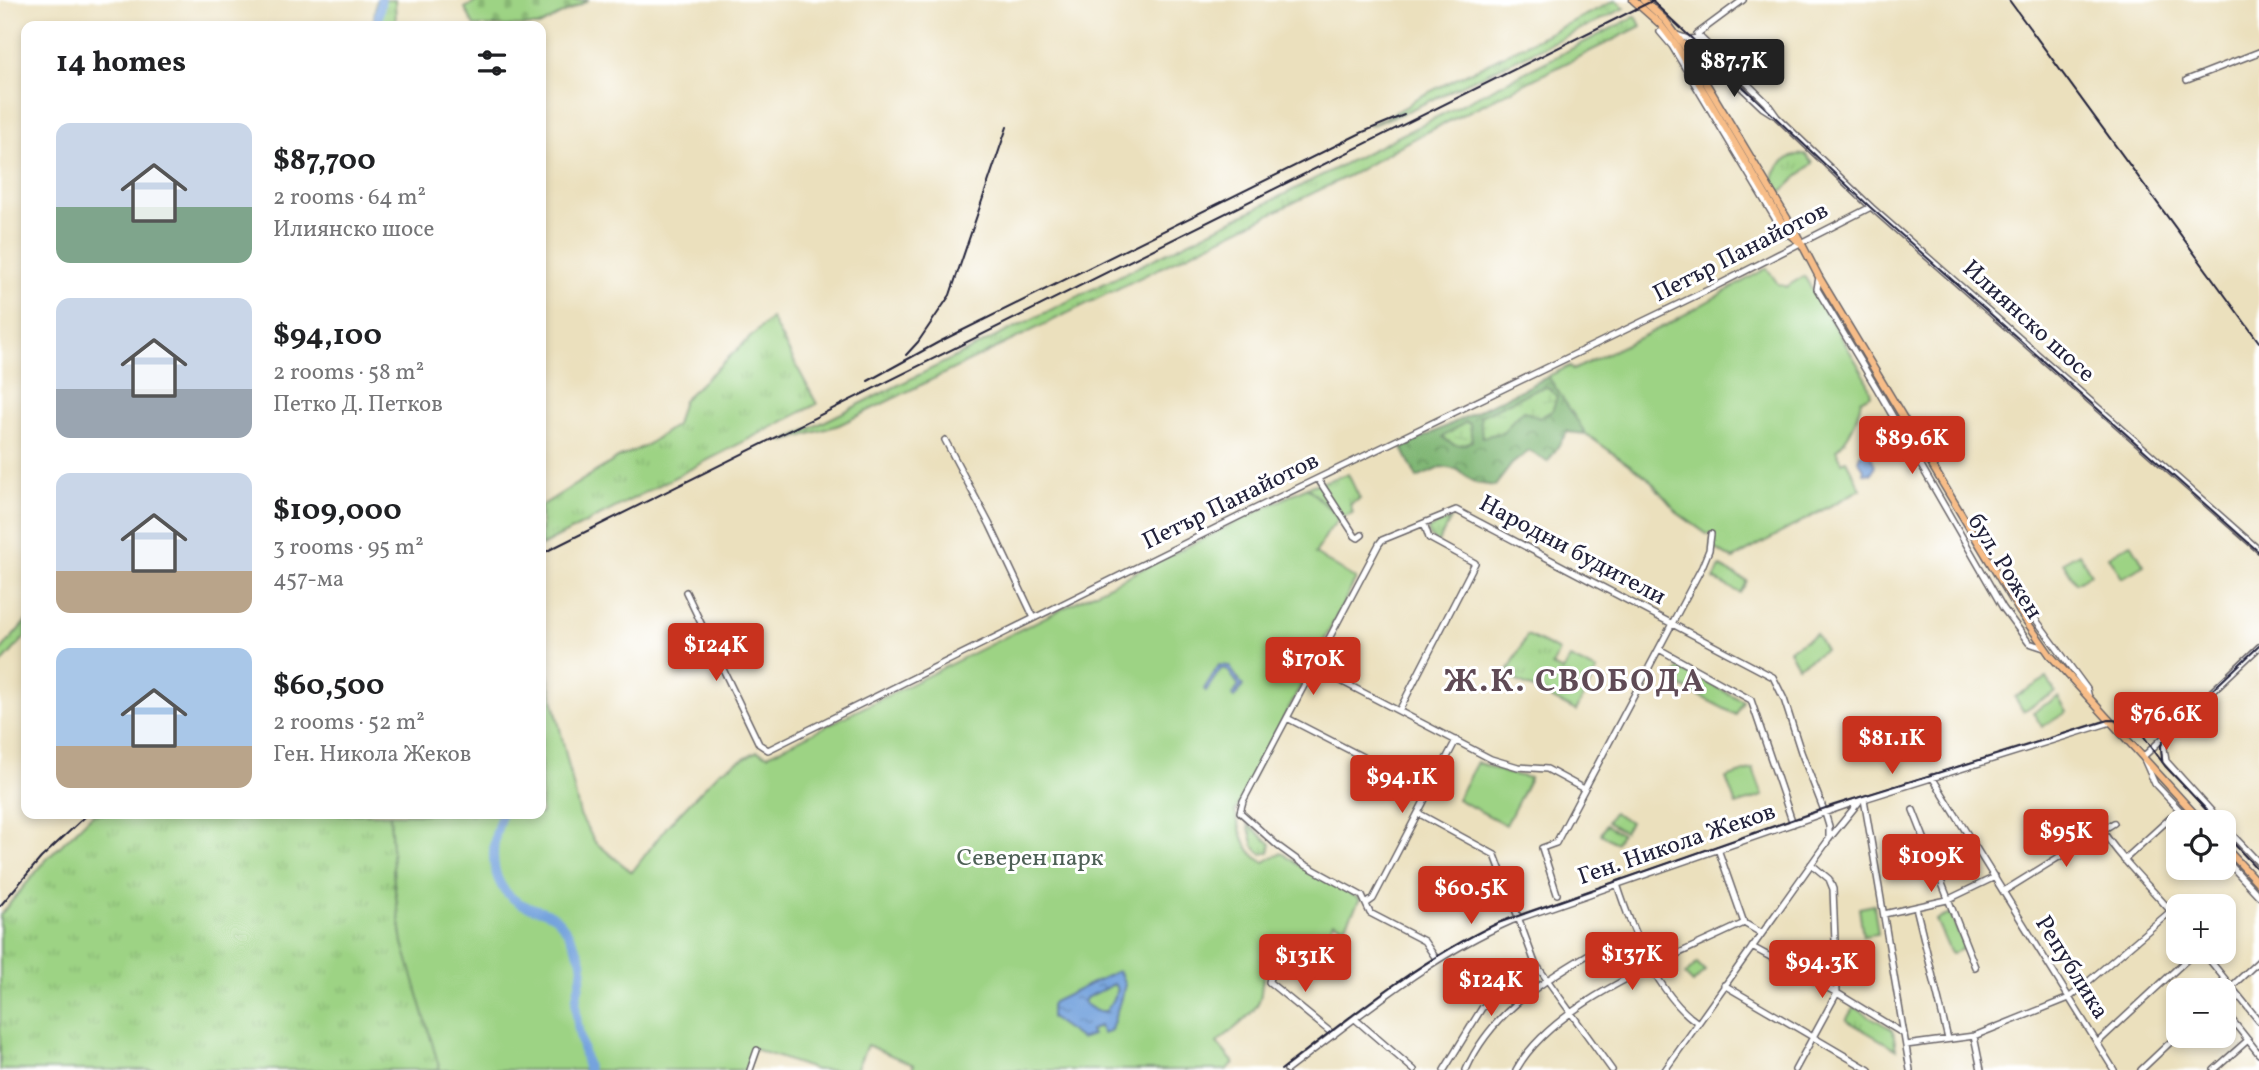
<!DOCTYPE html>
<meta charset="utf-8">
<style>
:root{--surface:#fff;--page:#f2f2f2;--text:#202124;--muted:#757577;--accent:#c8321e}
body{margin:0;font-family:Vollkorn,serif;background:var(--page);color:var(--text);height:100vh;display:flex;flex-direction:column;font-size:26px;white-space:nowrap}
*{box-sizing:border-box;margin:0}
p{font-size:23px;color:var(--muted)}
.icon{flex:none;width:38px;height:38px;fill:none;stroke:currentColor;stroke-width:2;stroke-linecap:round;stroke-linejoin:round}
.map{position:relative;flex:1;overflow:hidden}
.sheet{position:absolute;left:21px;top:21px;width:525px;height:798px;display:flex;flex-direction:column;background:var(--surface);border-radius:14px;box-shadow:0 4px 10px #0003}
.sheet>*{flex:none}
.tools{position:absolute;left:2166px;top:810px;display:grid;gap:14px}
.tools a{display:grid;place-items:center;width:70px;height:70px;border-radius:14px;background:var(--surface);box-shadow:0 4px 10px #0003;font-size:35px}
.price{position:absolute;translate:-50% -60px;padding:0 16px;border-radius:7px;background:var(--accent);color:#fff;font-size:23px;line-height:46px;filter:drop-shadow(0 2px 4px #0008)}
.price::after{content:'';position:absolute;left:50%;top:42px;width:21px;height:16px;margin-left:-10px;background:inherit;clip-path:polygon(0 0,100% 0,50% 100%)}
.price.current{background:#222;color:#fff}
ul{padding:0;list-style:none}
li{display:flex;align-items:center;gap:21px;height:175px;padding:0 35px}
li span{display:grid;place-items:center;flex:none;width:196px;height:140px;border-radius:14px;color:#555}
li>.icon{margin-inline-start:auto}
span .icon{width:84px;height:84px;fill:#fffc;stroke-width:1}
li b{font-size:30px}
h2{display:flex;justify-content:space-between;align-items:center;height:84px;padding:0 35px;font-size:30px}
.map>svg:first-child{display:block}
.grass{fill:url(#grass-tufts);stroke:#607a60;stroke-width:2}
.forest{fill:url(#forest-crowns);stroke:#506c56;stroke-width:2;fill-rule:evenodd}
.wetland{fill:url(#wetland-marsh);stroke:#607a60;stroke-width:2}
.cemetery{fill:url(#cemetery-stones);stroke:#607a60;stroke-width:2}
.park{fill:#9dd384;stroke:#607a60;stroke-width:2}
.water{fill:url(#water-ripples);stroke:#4b628c;stroke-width:2;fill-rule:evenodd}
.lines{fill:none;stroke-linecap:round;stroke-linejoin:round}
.river{stroke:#74a3dd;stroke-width:9}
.minor-casing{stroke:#686468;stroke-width:8}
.major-casing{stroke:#686468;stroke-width:9}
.minor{stroke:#fff;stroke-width:5}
.major{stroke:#f7bd88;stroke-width:6}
.tram{stroke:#22223b;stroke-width:2}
.rail{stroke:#22223b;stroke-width:2}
.labels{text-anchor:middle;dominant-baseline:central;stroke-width:6;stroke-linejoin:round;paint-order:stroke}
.street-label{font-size:24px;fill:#22223b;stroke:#fff}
.park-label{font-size:24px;fill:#4d6055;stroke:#fff}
.district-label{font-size:32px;font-weight:bold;letter-spacing:2px;fill:#604b56;stroke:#fff}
</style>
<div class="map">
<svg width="2259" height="1070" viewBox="0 0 2259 1070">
<defs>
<pattern id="grass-tufts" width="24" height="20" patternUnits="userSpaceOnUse" patternTransform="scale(1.75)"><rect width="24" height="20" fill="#9dd384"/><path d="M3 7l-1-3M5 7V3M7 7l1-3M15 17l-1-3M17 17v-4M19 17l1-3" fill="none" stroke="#87b573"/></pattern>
<pattern id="forest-crowns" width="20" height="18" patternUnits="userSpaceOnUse" patternTransform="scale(1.75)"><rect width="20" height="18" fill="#7eb572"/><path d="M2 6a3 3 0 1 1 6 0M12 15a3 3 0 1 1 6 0" fill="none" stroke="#67935f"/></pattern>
<pattern id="wetland-marsh" width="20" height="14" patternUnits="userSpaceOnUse" patternTransform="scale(1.75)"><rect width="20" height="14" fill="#9dd384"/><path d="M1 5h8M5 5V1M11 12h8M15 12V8" fill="none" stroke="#87b573"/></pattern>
<pattern id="cemetery-stones" width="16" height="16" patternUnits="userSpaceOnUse" patternTransform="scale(1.75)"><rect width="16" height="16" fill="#9dd384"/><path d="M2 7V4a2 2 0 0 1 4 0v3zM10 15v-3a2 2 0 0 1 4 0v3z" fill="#87b573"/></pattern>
<pattern id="water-ripples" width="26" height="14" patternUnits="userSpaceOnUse" patternTransform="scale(1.75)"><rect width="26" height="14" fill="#74a3dd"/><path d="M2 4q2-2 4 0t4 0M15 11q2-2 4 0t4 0" fill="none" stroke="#5f84b4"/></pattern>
</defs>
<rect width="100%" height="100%" fill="#fff"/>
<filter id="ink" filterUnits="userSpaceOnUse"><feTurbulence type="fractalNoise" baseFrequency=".0143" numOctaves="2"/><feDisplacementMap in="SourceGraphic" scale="14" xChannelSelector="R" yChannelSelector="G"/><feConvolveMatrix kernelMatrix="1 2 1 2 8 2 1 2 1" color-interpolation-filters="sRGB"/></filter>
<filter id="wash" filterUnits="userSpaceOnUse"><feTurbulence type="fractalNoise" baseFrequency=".00686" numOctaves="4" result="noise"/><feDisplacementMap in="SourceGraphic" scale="28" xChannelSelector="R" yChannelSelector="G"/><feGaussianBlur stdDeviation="1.57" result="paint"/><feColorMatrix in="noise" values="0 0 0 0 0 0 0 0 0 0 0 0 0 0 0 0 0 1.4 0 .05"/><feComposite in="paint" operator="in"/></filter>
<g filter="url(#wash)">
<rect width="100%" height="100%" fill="#ebe0bd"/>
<!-- grass -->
<path class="grass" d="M 376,0 L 395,0 L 396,26 L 373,26 Z
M 1616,0 L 1625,8 L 1410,110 L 1369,126 L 1407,106 L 1415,99 Z
M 1636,16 L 1641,26 L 1407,142 L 1354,173 L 839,425 L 783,442 L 1269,202 Z
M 1805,154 L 1813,163 L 1780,193 L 1773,182 C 1773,165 1789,155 1805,154 Z
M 771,318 L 817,404 L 541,546 L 541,506 L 618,458 L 645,446 L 676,425 L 683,400 Z
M 1348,474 L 1360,499 L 1350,504 L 1353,513 L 1339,518 L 1307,487 Z
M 1451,519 L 1438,542 L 1429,536 L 1428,529 Z
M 26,621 L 26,636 L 0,665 L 0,651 Z
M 1527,635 L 1559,651 L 1552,666 L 1563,671 L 1570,658 L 1597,671 L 1576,711 L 1506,675 Z
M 93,814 L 390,814 L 394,882 L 403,943 L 550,964 L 759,1050 L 421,999 L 440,1070 L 0,1070 L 0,915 L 47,859 Z
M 1248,824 L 1271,844 L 1269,852 L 1262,854 L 1254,847 Z
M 1854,1007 L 1893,1030 L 1896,1049 L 1846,1020 Z"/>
<!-- forest -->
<path class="forest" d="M 1570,366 L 1572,370 L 1593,369 L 1615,411 L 1679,378 L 1725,454 L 1735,449 L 1751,474 L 1721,491 L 1747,540 L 1813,503 L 1817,511 L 1733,559 L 1712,547 L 1713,534 L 1707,534 L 1679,514 L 1647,477 L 1586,434 L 1567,432 L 1548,462 L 1529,451 L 1512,464 L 1495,486 L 1475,483 L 1458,470 L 1442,467 L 1417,478 L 1402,448 ZM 1667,401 L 1692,445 L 1648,470 L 1623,426 Z"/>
<!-- wetland -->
<path class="wetland" d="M 1548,387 L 1557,397 L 1552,411 L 1539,418 L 1524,411 L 1514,419 L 1504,432 L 1482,437 L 1480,416 L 1534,390 Z
M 1466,422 L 1470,424 L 1472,441 C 1460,447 1452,446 1443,437 Z"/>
<!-- cemetery -->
<path class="cemetery" d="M 479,0 L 589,0 L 539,26 L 474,26 L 465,8 Z"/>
<!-- park -->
<path class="park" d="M 1767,268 L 1778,284 L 1786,287 L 1804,276 L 1866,378 L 1871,394 L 1861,400 C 1857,420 1851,436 1836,450 L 1842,462 L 1846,460 L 1861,489 L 1733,559 L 1712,547 L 1713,534 L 1707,534 L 1679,514 L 1647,477 L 1586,434 L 1548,376 L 1570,366 L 1573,370 L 1664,326 Z
M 1307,487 L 1339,518 L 1328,532 L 1315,554 L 1356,579 L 1235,812 C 1241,830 1244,854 1264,862 L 1282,853 L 1306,870 L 1360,899 L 1345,927 L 1334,922 L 1311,965 L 1304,952 L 1265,973 C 1260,982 1263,992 1259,1001 C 1252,1017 1230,1031 1217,1043 L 1234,1063 L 1226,1070 L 912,1070 L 914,1065 L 867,1045 L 856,1070 L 816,1070 L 754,1049 L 747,1070 L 440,1070 L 403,943 L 394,882 L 390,814 L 541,814 L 541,647 L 580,815 L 595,842 L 632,872 L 669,824 L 720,771 L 757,751 L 768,755 Z
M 2131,543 L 2144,565 L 2122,578 L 2109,556 Z
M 2079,553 L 2091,574 L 2076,583 L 2063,562 Z
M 1720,567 L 1747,581 L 1740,593 L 1714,579 Z
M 1816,634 L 1825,650 L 1798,666 L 1789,650 Z
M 1679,668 L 1743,701 L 1736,715 L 1672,682 Z
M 2047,678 L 2055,692 L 2023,711 L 2015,697 Z
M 2058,697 L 2067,712 L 2042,727 L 2033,712 Z
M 1477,762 L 1505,773 L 1530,778 L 1506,825 L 1457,799 Z
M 1753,769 L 1763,796 L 1736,805 L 1726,778 Z
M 1613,812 L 1630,822 L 1624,832 L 1607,822 Z
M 1606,825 L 1621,834 L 1616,843 L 1601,834 Z
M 1874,905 L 1878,934 L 1863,936 L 1859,908 Z
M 1950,914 L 1965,948 L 1951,954 L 1936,920 Z
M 1697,963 L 1705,971 L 1693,983 L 1685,975 Z"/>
<!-- water -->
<path class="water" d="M 1866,451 L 1869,452 L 1875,465 L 1872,474 L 1863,473 L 1864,469 L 1858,460 L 1860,455 Z
M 1219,665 L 1229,666 L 1243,686 L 1234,698 L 1232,696 L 1239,686 L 1227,669 L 1221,669 L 1206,691 L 1204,689 Z
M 1117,971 L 1120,972 L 1125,985 L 1111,1030 L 1103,1034 L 1099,1026 L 1090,1031 L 1092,1035 L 1081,1039 L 1051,1018 L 1051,1005 L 1053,1002 ZM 1114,984 L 1118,990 L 1106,1011 L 1096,1011 L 1084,1003 L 1086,998 Z"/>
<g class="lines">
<!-- river -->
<path class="river" d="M 377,26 L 381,0
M 502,814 C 489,847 487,890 526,906 C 536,910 547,910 556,918 C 566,927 576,946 581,959 C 585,974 577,987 576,1001 C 575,1024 583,1048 588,1070"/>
</g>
</g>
<g filter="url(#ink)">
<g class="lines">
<defs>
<path id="minor" d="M 1743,0 L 1697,34 L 1767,103 L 1777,117 L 1871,207 L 2259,550
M 1660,32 L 1672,46 L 1785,235
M 1677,35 L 1688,39 L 1701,38
M 1691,57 L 1692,49 L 1699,47 L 1763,108 L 1774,115
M 2187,80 L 2259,52
M 1819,277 L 1817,289 L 1877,389 L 2003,608 L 2029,643 L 2044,648
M 945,440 L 990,525 L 1034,618
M 1318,479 L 1355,536 L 1358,538 L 1362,535
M 686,592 L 759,744 L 768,750 L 1242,515 L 1716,286 L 1871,207
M 2020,612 L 2031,613 L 2087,689 L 2089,698
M 1659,649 L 1751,700 L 1793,824
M 1314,667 L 1491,759 L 1518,767 L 1547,769 L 1584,789
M 1399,711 L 1475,563 L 1429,538 L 1424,523
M 1287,718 L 1429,791
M 2169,734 L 2164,748 L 2166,761 L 2221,822
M 1932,777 L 2114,1070
M 1864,799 L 1910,1070
M 1913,810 L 1975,967
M 1418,813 L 1495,855 L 1535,963 L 1612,1070
M 2191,822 L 2155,784 L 2143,757 L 2259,647
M 2224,826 L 2259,863
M 2102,830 C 2124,864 2154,890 2179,921
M 1718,849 L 1744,923
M 2224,858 L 2259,896
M 2124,860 L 2179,810
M 1617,884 C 1632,930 1657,995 1698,1023
M 2004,891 L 2114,823
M 1557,894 L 1542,848 L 1556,843 L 1702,567 L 1709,550 L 1711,534
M 1366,904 L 1373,899 L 1456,740
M 1916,907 L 1948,1039
M 1884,914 L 1947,900 L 1995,877
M 1752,947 L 1837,993 L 1904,1034
M 2203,952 L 2259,1021
M 1305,955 C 1293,961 1270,967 1269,982 L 1334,1035
M 1437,960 L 1424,941 L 1370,913 L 1362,896 L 1300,862 L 1278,846 L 1240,812 L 1243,801 L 1379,544 L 1382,540 L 1456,510 L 1773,677 L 1784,699 L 1801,752 L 1825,813 L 1829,826 L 1829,839
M 1724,985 L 1869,1070
M 2231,987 L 2259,961
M 2224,1010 L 2259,1054
M 1355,1019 L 1414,1070
M 1974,1036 L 1981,1070
M 2097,1043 L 2195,952
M 1906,1045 L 1974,1036 L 2069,998 L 2171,911
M 750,1070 L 757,1050
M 1287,1070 C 1359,1016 1428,957 1511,921 L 1864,799 L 2111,722
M 1444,1070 L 1482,1008 L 1535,963
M 1466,1070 C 1490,1015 1538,984 1589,954
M 1516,1070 C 1555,1000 1675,957 1744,923 L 1761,933
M 1665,1070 L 1829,839 L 1859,802
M 1795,1070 L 1837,993 L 1833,889 L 1829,879 L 1811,864
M 2141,1070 L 2179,1034
M 2214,1070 L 2248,1040"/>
<path id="major" d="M 1633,0 L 1660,24 L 1676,45 L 1789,234 L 1799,242
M 1643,0 L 1665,20 L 1682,43 L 1796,233 L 1819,277 L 2020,612 L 2050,655 L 2202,822
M 2224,846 L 2259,884"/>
</defs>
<!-- minor casing -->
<use href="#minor" class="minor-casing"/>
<!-- major casing -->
<use href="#major" class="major-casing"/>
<!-- minor -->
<use href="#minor" class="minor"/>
<!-- major -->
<use href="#major" class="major"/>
<!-- tram -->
<path class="tram" d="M 1651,0 L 1870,207 L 2259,552
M 2162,762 L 2161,745 L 2169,731 L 2259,646
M 2224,833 L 2259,871
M 1281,1070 C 1350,1017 1419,960 1498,923 L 1834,805 L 2109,720 L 2129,721 L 2140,731 L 2165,766 L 2218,822"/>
<!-- rail -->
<path class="rail" d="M 2009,0 L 2259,342
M 906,355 L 918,342 L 950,295 L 1007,127
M 868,381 L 939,342 L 1363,132 L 1404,115
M 541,554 L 1654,0
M 0,906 L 41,858 L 88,814"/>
</g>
</g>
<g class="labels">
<!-- street labels -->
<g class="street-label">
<text transform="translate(1741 253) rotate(-27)">Петър Панайотов</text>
<text transform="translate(2028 322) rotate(42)">Илиянско шосе</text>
<text transform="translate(1231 502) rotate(-26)">Петър Панайотов</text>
<text transform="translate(1572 551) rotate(28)">Народни будители</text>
<text transform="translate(2004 567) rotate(58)">бул. Рожен</text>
<text transform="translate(1677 845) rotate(-19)">Ген. Никола Жеков</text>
<text transform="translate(2071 968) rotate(58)">Република</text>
</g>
<!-- park labels -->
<g class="park-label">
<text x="1030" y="859">Северен парк</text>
</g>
<!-- district labels -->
<g class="district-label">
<text x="1575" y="683">Ж.К. СВОБОДА</text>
</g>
</g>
</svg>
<div class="tools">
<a><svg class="icon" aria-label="locate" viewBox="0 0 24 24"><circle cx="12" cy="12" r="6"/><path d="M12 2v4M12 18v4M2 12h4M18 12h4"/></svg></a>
<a>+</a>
<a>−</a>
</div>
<b class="price current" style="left:1734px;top:99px">$87.7K</b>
<b class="price" style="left:1912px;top:476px">$89.6K</b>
<b class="price" style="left:716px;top:683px">$124K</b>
<b class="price" style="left:1313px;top:697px">$170K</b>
<b class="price" style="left:2166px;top:752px">$76.6K</b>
<b class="price" style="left:1892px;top:776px">$81.1K</b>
<b class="price" style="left:1402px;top:815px">$94.1K</b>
<b class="price" style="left:2066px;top:869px">$95K</b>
<b class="price" style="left:1931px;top:894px">$109K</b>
<b class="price" style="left:1471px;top:926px">$60.5K</b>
<b class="price" style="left:1632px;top:992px">$137K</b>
<b class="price" style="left:1305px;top:994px">$131K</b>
<b class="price" style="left:1822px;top:1000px">$94.3K</b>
<b class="price" style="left:1491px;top:1018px">$124K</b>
<section class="sheet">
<h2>14 homes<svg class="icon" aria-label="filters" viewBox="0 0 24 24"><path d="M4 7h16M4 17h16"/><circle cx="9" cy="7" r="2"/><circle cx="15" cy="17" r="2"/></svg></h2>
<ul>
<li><span style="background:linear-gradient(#c9d6e8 60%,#7fa58c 0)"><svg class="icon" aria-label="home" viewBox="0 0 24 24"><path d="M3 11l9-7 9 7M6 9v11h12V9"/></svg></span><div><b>$87,700</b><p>2 rooms · 64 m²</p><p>Илиянско шосе</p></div></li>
<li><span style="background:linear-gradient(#c9d6e8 65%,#9aa5b1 0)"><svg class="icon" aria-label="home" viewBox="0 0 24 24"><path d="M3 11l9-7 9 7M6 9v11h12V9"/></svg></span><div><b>$94,100</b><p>2 rooms · 58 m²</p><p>Петко Д. Петков</p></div></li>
<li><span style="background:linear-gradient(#c9d6e8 70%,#b9a48a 0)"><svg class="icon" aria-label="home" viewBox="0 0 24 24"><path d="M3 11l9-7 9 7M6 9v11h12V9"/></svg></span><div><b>$109,000</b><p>3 rooms · 95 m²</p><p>457-ма</p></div></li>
<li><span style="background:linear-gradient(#a9c7e8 70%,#b9a48a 0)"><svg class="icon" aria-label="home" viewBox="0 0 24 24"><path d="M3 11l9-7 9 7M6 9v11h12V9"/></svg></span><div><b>$60,500</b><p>2 rooms · 52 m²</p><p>Ген. Никола Жеков</p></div></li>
</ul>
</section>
</div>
